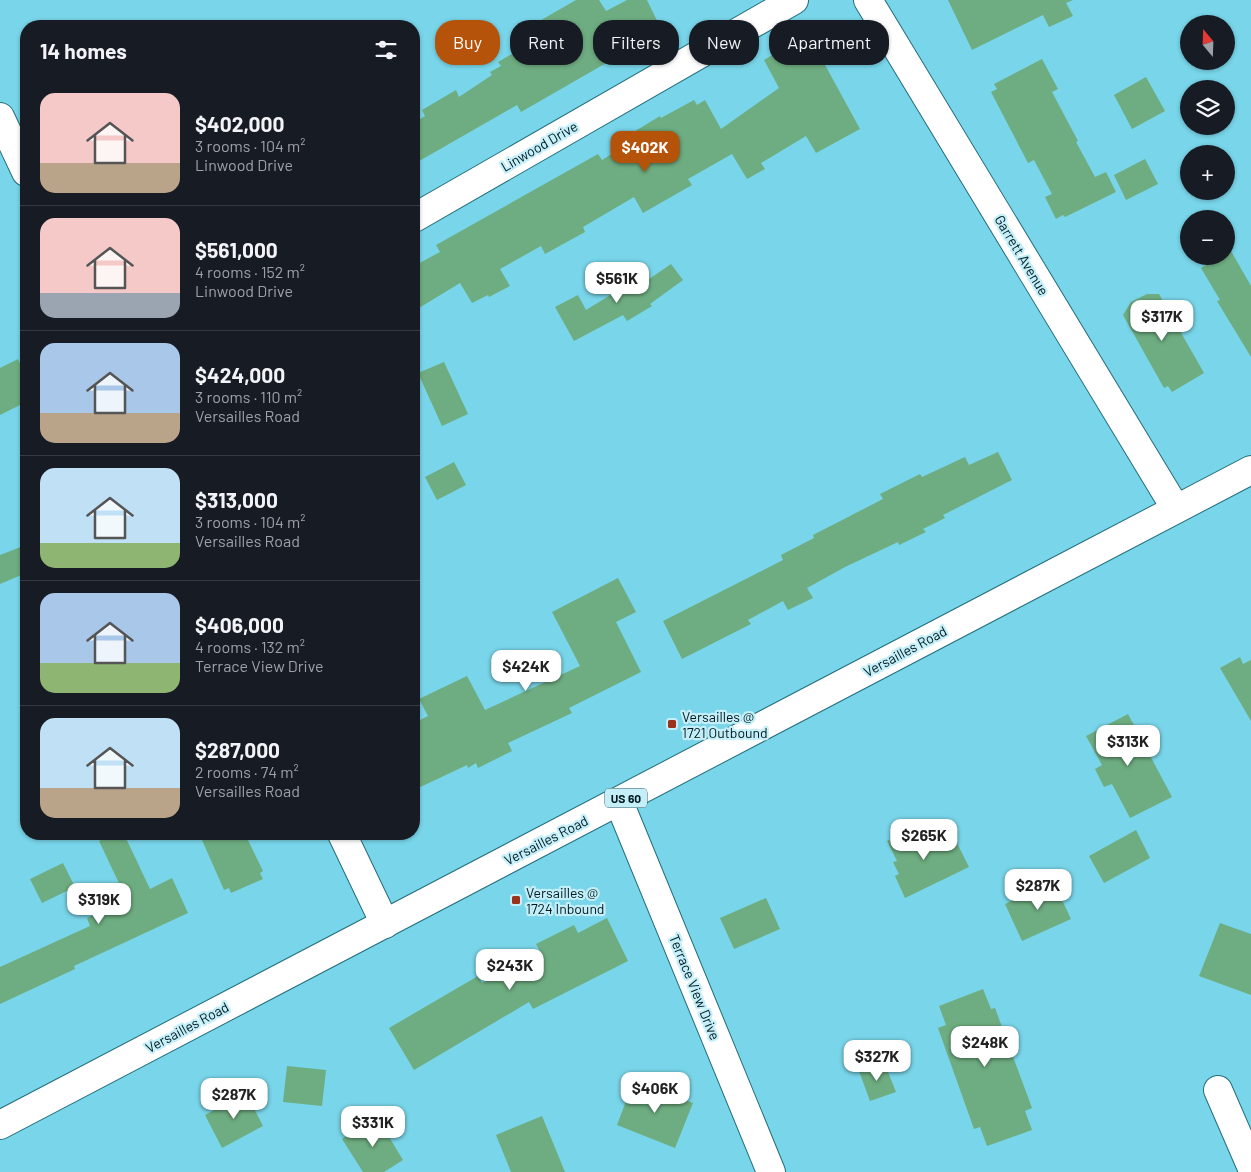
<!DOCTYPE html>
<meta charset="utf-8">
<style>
:root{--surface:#171b24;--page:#242831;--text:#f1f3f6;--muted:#9ea1a6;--line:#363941;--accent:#b45309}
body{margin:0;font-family:Barlow,sans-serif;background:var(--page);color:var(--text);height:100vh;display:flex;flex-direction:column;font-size:19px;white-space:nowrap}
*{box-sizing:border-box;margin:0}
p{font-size:16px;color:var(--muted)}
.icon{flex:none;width:28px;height:28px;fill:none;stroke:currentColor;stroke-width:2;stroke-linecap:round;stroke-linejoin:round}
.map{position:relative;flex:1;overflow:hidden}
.drawer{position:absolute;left:20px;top:20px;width:400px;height:820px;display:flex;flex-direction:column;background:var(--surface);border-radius:20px;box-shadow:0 1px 4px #0004}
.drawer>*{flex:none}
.top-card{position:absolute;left:435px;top:20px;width:475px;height:45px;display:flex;gap:10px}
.needle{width:32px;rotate:341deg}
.fabs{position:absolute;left:1180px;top:15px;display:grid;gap:10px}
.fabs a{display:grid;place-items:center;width:55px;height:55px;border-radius:50%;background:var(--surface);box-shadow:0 1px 4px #0004;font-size:25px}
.price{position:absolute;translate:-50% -42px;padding:0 11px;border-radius:10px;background:#fff;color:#222;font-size:16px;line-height:32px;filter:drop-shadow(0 1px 2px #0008)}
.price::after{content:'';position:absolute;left:50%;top:30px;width:15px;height:11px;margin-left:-8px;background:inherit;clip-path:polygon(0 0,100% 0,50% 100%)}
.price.current{background:var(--accent);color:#fff}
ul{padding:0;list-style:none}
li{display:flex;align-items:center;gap:15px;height:125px;padding:0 20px}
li+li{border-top:1px solid var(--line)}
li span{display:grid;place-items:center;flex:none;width:140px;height:100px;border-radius:15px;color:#555}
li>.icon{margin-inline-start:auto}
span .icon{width:60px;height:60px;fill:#fffc;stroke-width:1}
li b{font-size:21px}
h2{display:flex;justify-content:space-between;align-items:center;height:60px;padding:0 20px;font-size:21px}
.chip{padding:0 18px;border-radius:20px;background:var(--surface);box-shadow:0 1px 4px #0004;font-size:18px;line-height:45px}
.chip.current{background:var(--accent);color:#fff}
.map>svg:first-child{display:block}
.building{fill:#6ead81}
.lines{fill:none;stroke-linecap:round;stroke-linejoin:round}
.street-casing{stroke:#236d7c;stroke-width:30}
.primary-casing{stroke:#236d7c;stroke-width:30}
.street{stroke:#fff;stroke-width:28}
.primary{stroke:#fff;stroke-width:28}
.poi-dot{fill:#9b321e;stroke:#c4eff9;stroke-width:2}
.labels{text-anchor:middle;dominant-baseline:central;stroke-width:4.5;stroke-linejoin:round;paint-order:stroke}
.shield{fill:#c4eff9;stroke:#3b5960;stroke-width:1}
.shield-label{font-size:12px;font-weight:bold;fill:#00191f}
.street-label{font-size:14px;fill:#00191f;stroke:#c4eff9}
.poi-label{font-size:14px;fill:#00191f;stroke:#c4eff9;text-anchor:start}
</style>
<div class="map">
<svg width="1251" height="1172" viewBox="0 0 1251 1172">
<rect width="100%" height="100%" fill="#79d5e9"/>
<!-- building -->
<path class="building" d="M 576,0 L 599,0 L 606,11 L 627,0 L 647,0 L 663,33 L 601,66 L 521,112 L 517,105 L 414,164 L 414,123 L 425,116 L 422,110 L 456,90 L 459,97 L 492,75 L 490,72 L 501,66 L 498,62 L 529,44 L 522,31 Z
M 948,0 L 1073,0 L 1066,3 L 1073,16 L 1049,27 L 1043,15 L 972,50 Z
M 817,32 L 832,59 L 824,63 L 860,129 L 816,153 L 806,136 L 761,163 L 765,169 L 747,179 L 732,154 L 688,179 L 692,185 L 643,213 L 634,197 L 583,227 L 585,232 L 545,254 L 541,246 L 500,269 L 510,286 L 489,297 L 488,295 L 472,303 L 460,283 L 414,311 L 414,266 L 440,252 L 436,245 L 598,154 L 602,160 L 636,139 L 632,133 L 660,116 L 661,118 L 694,100 L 697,105 L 705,100 L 721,129 L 779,88 L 764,60 L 807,34 L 808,36 Z
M 1042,59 L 1058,89 L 1052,92 L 1078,141 L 1076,142 L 1095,177 L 1106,172 L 1116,192 L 1065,217 L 1063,215 L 1056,219 L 1045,197 L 1052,194 L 1034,160 L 1028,163 L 991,92 L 997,89 L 994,84 Z
M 1146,77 L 1165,111 L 1132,129 L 1114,95 Z
M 1145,159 L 1158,184 L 1126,200 L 1114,175 Z
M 1231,251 L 1251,286 L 1251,357 L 1217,301 L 1220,300 L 1201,268 L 1221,256 L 1226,256 L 1226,253 Z
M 671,264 L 683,280 L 650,304 L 652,306 L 627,321 L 623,315 L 574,341 L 555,307 L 578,295 L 586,310 L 635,280 L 639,286 Z
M 1147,294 L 1159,294 L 1204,373 L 1172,392 L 1168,386 L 1164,388 L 1123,315 L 1131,302 Z
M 18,359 L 26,376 L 26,402 L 0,415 L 0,368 Z
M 444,362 L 468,414 L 442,426 L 418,373 Z
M 998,452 L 1012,480 L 943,515 L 945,518 L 923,529 L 926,532 L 899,545 L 898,542 L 845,567 L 807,588 L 813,598 L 788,610 L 783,601 L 748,620 L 751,624 L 682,659 L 663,621 L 783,560 L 781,555 L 814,538 L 813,535 L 883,499 L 880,494 L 920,474 L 922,477 L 965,457 L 969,465 Z
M 454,462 L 466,485 L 437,500 L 425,477 Z
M 26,545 L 26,573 L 0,584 L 0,555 Z
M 618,578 L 636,612 L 616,622 L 641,672 L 569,708 L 572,713 L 508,743 L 512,751 L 478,768 L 476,763 L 468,768 L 467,765 L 414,790 L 414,723 L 428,716 L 419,699 L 467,676 L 485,710 L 580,666 L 552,612 Z
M 1240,657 L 1243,664 L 1251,660 L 1251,721 L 1220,668 Z
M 1128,714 L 1172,797 L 1130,818 L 1112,784 L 1104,787 L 1095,769 L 1102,765 L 1086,736 Z
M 922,824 L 930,841 L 935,838 L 941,850 L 957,843 L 969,867 L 905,898 L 895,876 L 899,874 L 893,862 L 897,861 L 887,841 Z
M 1136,830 L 1150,858 L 1104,883 L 1089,856 Z
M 115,834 L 124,834 L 150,889 L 172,878 L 188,913 L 74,966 L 75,969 L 0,1004 L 0,967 L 90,926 L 87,918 L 127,900 L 99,841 Z
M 215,834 L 245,834 L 263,871 L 260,873 L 263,879 L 231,893 L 229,888 L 224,890 L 202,840 Z
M 63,863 L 75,887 L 42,903 L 30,879 Z
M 1053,881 L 1071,919 L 1022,941 L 1005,904 Z
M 766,898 L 780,929 L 734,949 L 720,918 Z
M 607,918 L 628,961 L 533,1009 L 529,1002 L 414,1070 L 389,1028 L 478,976 L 482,983 L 541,953 L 536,944 L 574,925 L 578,933 Z
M 1220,923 L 1251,934 L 1251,995 L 1199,976 Z
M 983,989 L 991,1009 L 995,1008 L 1032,1108 L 1025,1111 L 1032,1130 L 987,1146 L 980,1127 L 974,1129 L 938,1028 L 946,1025 L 939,1006 Z
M 884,1062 L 896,1092 L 870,1101 L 859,1071 Z
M 287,1066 L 326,1070 L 322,1106 L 283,1102 Z
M 634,1080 L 693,1103 L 675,1148 L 617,1125 Z
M 246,1093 L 263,1126 L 222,1148 L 205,1115 Z
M 542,1116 L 565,1172 L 511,1172 L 496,1135 Z
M 377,1117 L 403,1160 L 384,1172 L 363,1172 L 342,1139 Z"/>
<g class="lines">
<defs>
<path id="street" d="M 868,0 L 1176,509
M 0,117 L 26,172
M 414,218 L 794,0
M 619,802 L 771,1172
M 342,834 L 385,924
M 1218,1090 L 1251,1166"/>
<path id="primary" d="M 0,1125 L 1251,470"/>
</defs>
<!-- street casing -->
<use href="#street" class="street-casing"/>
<!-- primary casing -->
<use href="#primary" class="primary-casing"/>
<!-- street -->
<use href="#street" class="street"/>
<!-- primary -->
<use href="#primary" class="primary"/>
</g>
<!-- markers -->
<g class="poi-dot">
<rect x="667" y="719" width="10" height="10" rx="2.5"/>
<rect x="511" y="895" width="10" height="10" rx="2.5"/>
</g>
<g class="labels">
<!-- shield labels -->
<rect class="shield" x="605" y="788.5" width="42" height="19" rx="4"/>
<g class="shield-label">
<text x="626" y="798">US 60</text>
</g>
<!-- street labels -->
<g class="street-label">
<text transform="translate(539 146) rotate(-30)">Linwood Drive</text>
<text transform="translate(1022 255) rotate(59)">Garrett Avenue</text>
<text transform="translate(905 651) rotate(-28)">Versailles Road</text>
<text transform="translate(546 840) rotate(-27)">Versailles Road</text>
<text transform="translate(695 987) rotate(68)">Terrace View Drive</text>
<text transform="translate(187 1027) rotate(-28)">Versailles Road</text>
</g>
<!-- poi labels -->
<g class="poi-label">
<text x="682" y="716">Versailles @<tspan x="682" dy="16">1721 Outbound</tspan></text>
<text x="526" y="892">Versailles @<tspan x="526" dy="16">1724 Inbound</tspan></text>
</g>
</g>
</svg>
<div class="fabs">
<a><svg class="needle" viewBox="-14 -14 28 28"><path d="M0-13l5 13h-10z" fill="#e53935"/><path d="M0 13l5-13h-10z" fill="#9ea1a6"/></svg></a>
<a><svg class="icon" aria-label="layers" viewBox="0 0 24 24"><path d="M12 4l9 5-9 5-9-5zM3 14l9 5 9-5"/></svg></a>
<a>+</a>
<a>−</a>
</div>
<b class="price current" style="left:645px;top:173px">$402K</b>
<b class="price" style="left:617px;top:304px">$561K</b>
<b class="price" style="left:1162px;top:342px">$317K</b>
<b class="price" style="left:526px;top:692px">$424K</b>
<b class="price" style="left:1128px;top:767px">$313K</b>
<b class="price" style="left:924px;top:861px">$265K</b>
<b class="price" style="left:1038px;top:911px">$287K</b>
<b class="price" style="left:99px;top:925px">$319K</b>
<b class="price" style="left:510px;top:991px">$243K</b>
<b class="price" style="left:985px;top:1068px">$248K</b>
<b class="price" style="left:877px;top:1082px">$327K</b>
<b class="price" style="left:655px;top:1114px">$406K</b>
<b class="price" style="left:234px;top:1120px">$287K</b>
<b class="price" style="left:373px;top:1148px">$331K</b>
<div class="top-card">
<a class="chip current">Buy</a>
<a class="chip">Rent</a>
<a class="chip">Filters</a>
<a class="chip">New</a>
<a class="chip">Apartment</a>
</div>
<section class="drawer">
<h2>14 homes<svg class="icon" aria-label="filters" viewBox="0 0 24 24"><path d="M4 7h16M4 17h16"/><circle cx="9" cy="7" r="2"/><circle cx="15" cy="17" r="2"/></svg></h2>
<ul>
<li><span style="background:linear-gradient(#f6c9c9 70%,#b9a48a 0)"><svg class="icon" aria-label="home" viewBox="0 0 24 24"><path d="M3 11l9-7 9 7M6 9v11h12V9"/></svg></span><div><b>$402,000</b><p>3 rooms · 104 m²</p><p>Linwood Drive</p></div></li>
<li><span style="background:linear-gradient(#f6c9c9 75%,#9aa5b1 0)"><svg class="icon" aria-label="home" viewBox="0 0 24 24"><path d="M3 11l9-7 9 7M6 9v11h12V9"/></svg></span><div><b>$561,000</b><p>4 rooms · 152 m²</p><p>Linwood Drive</p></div></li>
<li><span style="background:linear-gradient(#a9c7e8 70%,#b9a48a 0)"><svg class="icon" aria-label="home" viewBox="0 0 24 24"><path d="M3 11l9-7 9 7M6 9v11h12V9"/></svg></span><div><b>$424,000</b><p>3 rooms · 110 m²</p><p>Versailles Road</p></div></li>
<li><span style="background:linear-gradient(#bfe0f5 75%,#8fb573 0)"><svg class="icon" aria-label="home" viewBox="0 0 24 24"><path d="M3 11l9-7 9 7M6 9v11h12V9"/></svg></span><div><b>$313,000</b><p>3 rooms · 104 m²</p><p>Versailles Road</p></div></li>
<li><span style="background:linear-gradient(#a9c7e8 70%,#8fb573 0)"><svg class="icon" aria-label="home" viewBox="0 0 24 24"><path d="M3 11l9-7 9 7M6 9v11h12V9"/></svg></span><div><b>$406,000</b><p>4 rooms · 132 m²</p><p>Terrace View Drive</p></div></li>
<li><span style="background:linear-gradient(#bfe0f5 70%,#b9a48a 0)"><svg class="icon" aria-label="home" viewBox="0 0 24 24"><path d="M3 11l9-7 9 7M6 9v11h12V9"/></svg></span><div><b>$287,000</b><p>2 rooms · 74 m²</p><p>Versailles Road</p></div></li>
</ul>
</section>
</div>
